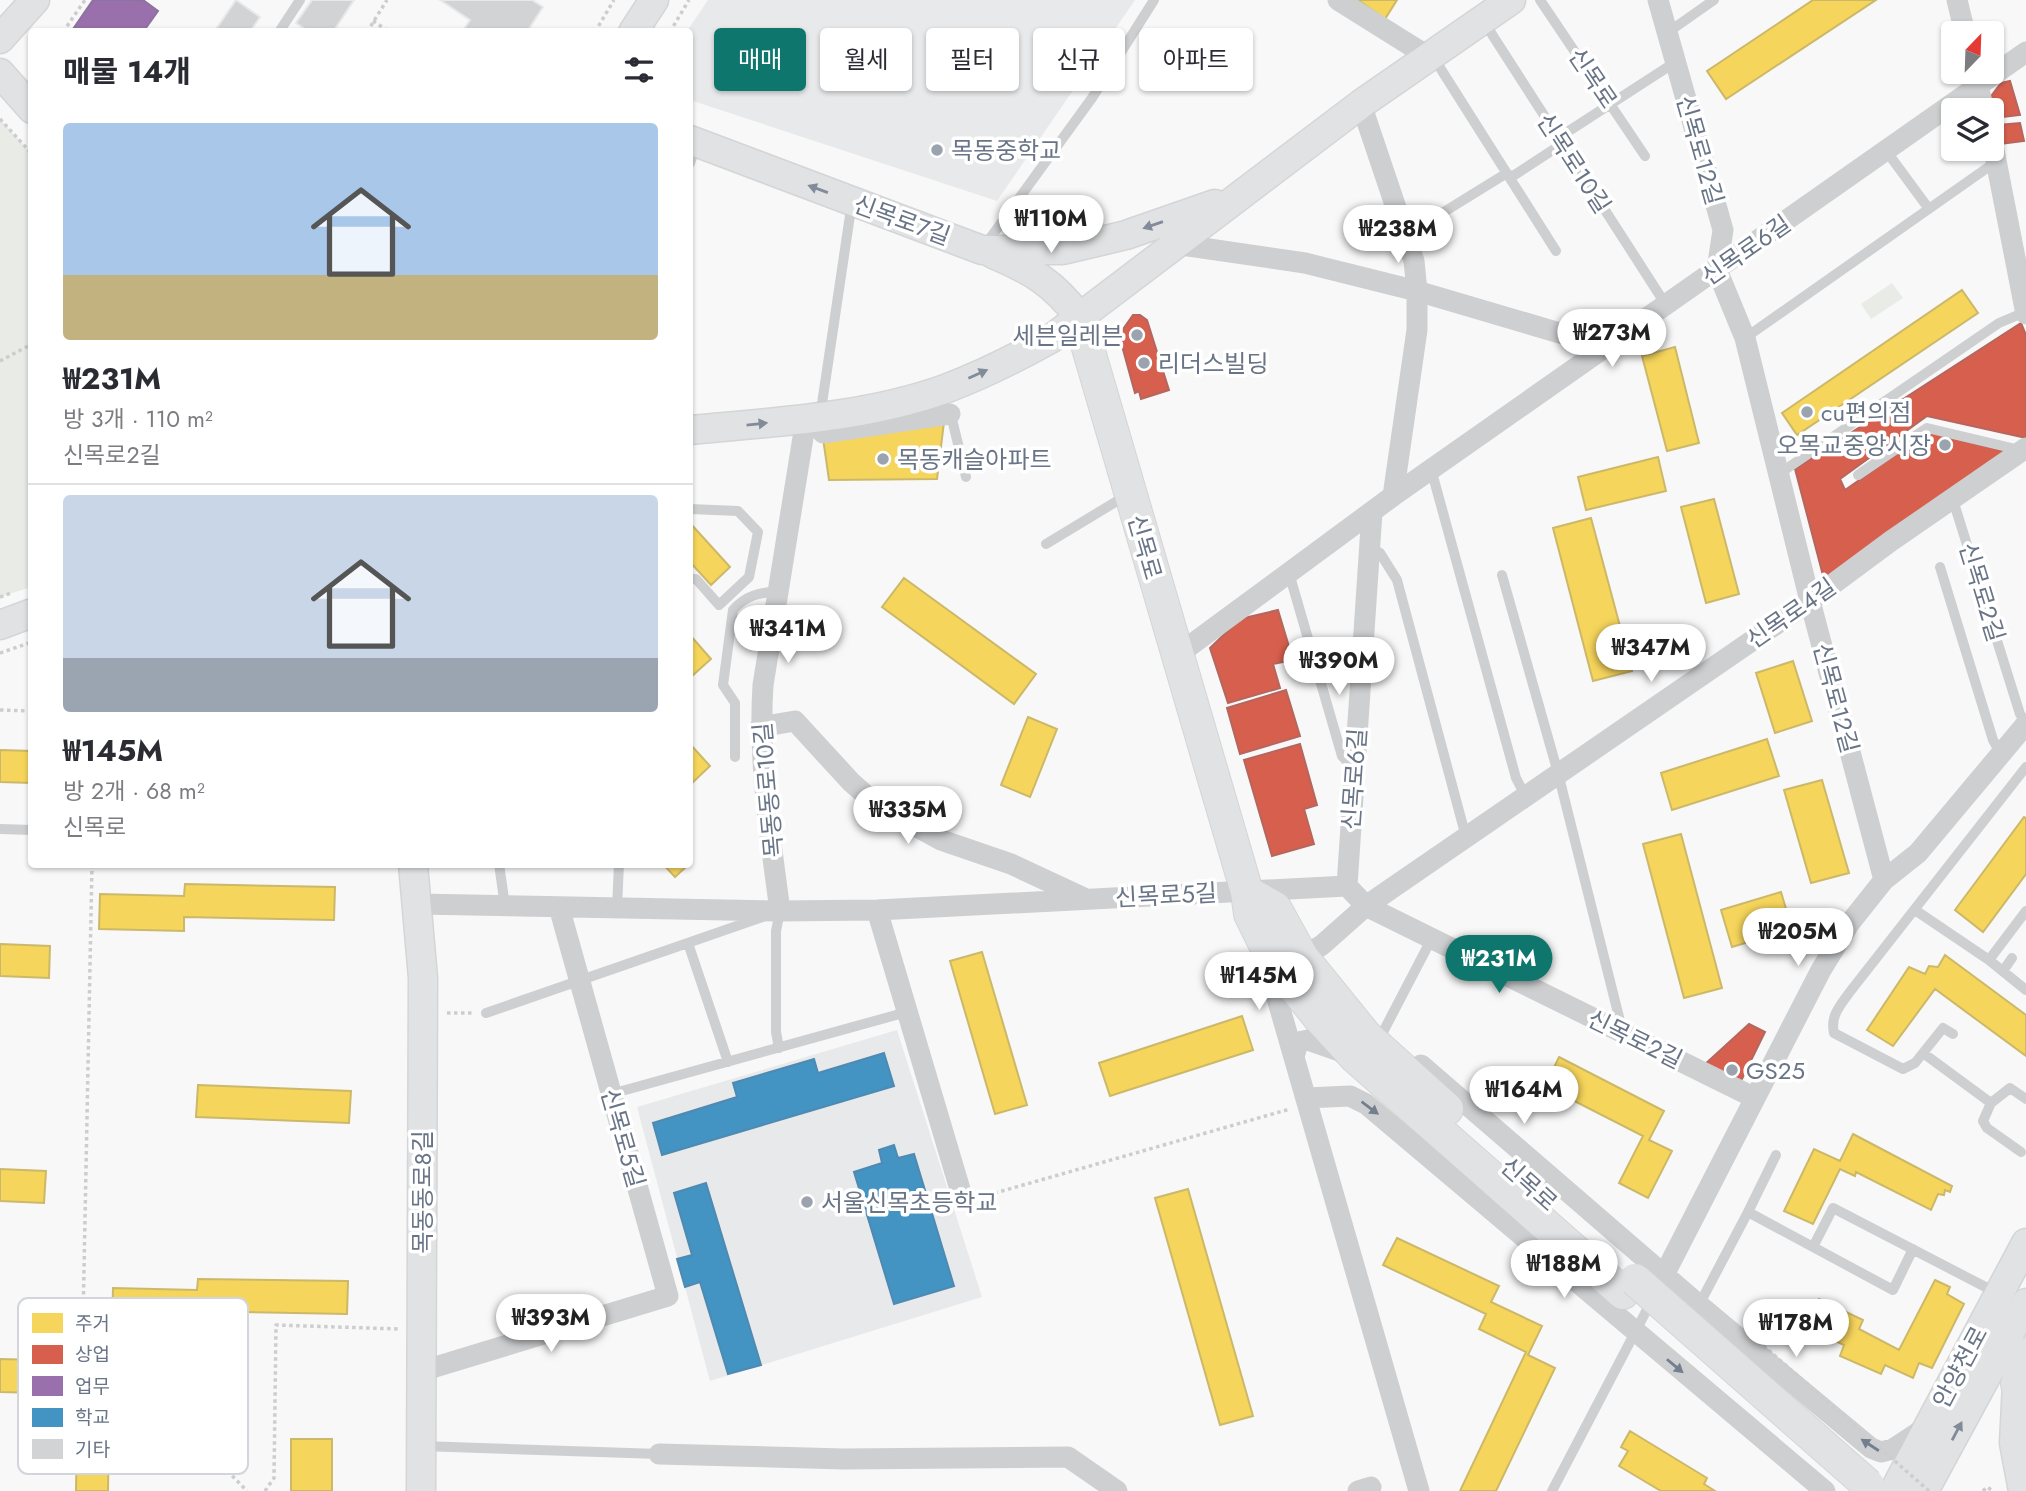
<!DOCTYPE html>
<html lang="ko">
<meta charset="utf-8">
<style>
:root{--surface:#fff;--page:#f2f2f3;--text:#2b2b33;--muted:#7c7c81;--line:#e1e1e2;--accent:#0f766e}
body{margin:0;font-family:Jost,"Noto Sans KR",sans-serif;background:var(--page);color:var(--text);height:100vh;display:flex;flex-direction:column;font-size:26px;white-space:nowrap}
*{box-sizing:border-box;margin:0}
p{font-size:23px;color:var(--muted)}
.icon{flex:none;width:38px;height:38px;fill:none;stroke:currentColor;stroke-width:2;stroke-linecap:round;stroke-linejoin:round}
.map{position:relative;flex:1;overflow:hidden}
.sheet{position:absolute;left:28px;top:28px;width:665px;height:840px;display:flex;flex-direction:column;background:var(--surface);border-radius:7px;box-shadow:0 2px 5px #0004}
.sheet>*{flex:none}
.top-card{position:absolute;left:714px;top:28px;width:665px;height:63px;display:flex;gap:14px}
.needle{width:46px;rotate:23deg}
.controls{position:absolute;left:1941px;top:21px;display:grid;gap:14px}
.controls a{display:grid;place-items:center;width:63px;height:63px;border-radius:7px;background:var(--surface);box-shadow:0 2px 5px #0004;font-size:35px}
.price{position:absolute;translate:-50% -60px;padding:0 16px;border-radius:24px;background:#fff;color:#222;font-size:23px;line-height:46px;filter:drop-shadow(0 2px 4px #0008)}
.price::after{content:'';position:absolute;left:50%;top:42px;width:21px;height:16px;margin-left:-10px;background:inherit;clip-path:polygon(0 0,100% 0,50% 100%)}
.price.current{background:var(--accent);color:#fff}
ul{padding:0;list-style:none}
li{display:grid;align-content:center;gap:14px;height:371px;padding:0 35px}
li+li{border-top:2px solid var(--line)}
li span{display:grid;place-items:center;height:217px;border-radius:7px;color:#555}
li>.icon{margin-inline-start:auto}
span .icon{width:126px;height:126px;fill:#fffc;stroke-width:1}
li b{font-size:30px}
h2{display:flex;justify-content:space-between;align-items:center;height:84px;padding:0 35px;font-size:30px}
.pill{padding:0 24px;border-radius:7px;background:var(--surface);box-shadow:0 2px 5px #0004;font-size:24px;line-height:63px}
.pill.current{background:var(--accent);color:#fff}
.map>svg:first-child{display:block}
.built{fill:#e8e9ea}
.green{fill:#e8ebe6}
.homes{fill:#f6d55c;stroke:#ccb869;stroke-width:2}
.shops{fill:#d6604d;stroke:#b5665e;stroke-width:2}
.offices{fill:#9970ab;stroke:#8b72a0;stroke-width:2}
.schools{fill:#4393c3;stroke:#4e8ab1;stroke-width:2}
.building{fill:#d2d3d4;stroke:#e8e8e8;stroke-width:2}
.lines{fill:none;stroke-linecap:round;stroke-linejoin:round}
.secondary-casing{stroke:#d4d5d6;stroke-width:31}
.primary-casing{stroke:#d4d5d6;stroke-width:34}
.path{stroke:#cccdce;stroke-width:3.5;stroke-dasharray:3.5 3.5;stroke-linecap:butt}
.lane{stroke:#cecfd1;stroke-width:10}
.street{stroke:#cecfd1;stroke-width:21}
.secondary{stroke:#e1e2e3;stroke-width:28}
.primary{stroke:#e1e2e3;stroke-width:32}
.primary-bridge-casing{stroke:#d4d5d6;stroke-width:34;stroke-linecap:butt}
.path-bridge{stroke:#cccdce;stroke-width:3.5;stroke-dasharray:3.5 3.5;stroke-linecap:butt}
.primary-bridge{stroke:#e1e2e3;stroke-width:32}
.oneway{fill:#818b99}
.oneway2{fill:#737e8e}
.poi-dot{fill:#9ba3af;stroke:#fff;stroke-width:2.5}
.labels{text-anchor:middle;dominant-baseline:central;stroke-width:7;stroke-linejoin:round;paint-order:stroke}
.street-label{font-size:24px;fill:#697587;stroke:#fff}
.poi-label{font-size:24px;fill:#697587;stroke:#fff;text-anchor:start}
.key{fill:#fff;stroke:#d2d6db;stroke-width:2}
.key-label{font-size:19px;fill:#697587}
</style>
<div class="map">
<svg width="2026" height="1491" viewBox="0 0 2026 1491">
<rect width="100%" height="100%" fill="#f8f8f8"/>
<!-- built -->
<path class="built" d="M 708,0 L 1135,0 L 997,201 L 690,100 L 690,32 L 687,31 Z
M 897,1030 L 982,1297 L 710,1381 L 637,1107 Z"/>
<!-- green -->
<path class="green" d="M 0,119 L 32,154 L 31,587 L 0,597 Z
M 1892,283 L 1903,298 L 1871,319 L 1861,304 Z"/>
<!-- homes -->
<path class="homes" d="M 1358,0 L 1397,0 L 1385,19 Z
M 1813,0 L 1876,0 L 1726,99 L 1707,71 Z
M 1962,290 L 1978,313 L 1797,435 L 1782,413 Z
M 1675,347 L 1699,443 L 1667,451 L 1642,356 Z
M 944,422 L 937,479 L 829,480 L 823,438 Z
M 1658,457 L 1666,491 L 1586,510 L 1578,477 Z
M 1714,499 L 1739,594 L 1706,603 L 1681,507 Z
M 1591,518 L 1632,671 L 1593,681 L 1553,528 Z
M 690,523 L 730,567 L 711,585 L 690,562 Z
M 904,578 L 1036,674 L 1014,704 L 882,607 Z
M 690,635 L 711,659 L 692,676 L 690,674 Z
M 1793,661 L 1812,721 L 1775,733 L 1756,673 Z
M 1028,717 L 1057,729 L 1030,797 L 1001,785 Z
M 1767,739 L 1779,776 L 1672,810 L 1661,773 Z
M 690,744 L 710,766 L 691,784 L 690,783 Z
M 0,750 L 32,751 L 32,783 L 0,782 Z
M 1822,780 L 1849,873 L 1811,883 L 1784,790 Z
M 2024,817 L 2026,818 L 2026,874 L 1983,932 L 1955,910 Z
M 1681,834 L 1722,988 L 1684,998 L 1643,844 Z
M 663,864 L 689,864 L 675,877 Z
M 185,884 L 335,887 L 334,920 L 184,917 L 184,931 L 99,929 L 100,894 L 184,896 Z
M 1781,892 L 1792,929 L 1732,947 L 1721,910 Z
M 0,944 L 50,946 L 49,978 L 0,976 Z
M 982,952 L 1027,1105 L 995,1114 L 950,961 Z
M 1945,955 L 2026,1015 L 2026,1056 L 1935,989 L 1893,1046 L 1867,1030 L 1909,967 L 1925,974 L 1929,966 L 1938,967 Z
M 1242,1016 L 1253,1050 L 1110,1096 L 1099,1063 Z
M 1559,1057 L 1664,1111 L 1649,1140 L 1672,1151 L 1648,1198 L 1619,1183 L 1643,1136 L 1545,1086 Z
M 198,1085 L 351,1091 L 349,1123 L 196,1117 Z
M 1853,1134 L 1952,1186 L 1950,1192 L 1945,1190 L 1944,1195 L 1938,1194 L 1931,1210 L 1856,1172 L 1855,1176 L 1840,1169 L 1813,1224 L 1784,1211 L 1814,1149 L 1840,1161 Z
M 0,1169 L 46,1171 L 44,1203 L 0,1201 Z
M 1188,1189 L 1253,1416 L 1220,1425 L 1155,1198 Z
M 1397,1238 L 1499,1286 L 1491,1302 L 1542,1326 L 1528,1355 L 1555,1368 L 1496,1491 L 1460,1491 L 1526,1352 L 1479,1329 L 1486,1314 L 1383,1265 Z
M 198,1279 L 348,1281 L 347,1314 L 197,1311 L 197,1325 L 112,1324 L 113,1288 L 197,1290 Z
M 1935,1280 L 1950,1287 L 1947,1294 L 1964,1304 L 1932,1368 L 1919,1363 L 1913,1378 L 1885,1365 L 1881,1374 L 1840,1356 L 1844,1345 L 1805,1327 L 1819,1299 L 1863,1320 L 1859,1329 L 1899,1350 Z
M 0,1359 L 76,1361 L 76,1394 L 0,1392 Z
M 77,1425 L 109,1426 L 108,1491 L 76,1491 Z
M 1630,1431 L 1707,1478 L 1704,1484 L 1715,1491 L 1661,1491 L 1619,1466 L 1628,1451 L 1621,1447 Z
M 291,1439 L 332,1439 L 332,1491 L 291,1491 Z"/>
<!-- shops -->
<path class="shops" d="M 2010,81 L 2020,115 L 1995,118 L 1989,99 L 2001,83 Z
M 2020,123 L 2024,141 L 2001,144 L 1998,125 Z
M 1133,315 L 1140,315 L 1147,320 L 1169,390 L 1141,399 L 1139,391 L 1135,393 L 1119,335 Z
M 2021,323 L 2026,335 L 2026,438 L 1927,416 L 1840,479 L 1845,490 L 1928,432 L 2009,452 L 1824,579 L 1795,469 Z
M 1278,610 L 1293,660 L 1273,664 L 1280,688 L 1228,703 L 1210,648 L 1240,619 Z
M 1286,690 L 1300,736 L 1240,754 L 1227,708 Z
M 1300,744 L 1317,805 L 1304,809 L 1314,844 L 1272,856 L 1244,760 Z
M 1749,1024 L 1765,1032 L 1742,1079 L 1730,1082 L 1704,1065 Z"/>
<!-- offices -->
<path class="offices" d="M 93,0 L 143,0 L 158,11 L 143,32 L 71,32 Z"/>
<!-- schools -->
<path class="schools" d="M 884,1053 L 894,1086 L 662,1155 L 653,1123 L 737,1097 L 733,1083 L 814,1059 L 818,1073 Z
M 894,1145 L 898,1158 L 914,1154 L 954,1286 L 894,1304 L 854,1172 L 882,1163 L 879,1150 Z
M 706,1183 L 761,1365 L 728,1374 L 700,1282 L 685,1287 L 677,1259 L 692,1255 L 674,1193 Z"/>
<!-- building -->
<path class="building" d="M 236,0 L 260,17 L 250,32 L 214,32 Z
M 312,0 L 354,0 L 333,32 L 309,32 L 296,23 Z
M 440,0 L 532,0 L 543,7 L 527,32 L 462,32 L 470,20 Z"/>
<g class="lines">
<defs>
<path id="secondary" d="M 633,32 L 654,0
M 0,39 L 35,0
M 0,73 L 32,109
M 690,140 L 982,250 L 1063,250 L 1126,235 L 1215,204
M 993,254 C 1031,270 1054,283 1079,317
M 690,430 C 774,422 864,418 945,389 C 982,375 1018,357 1052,338 L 1361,104 L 1511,0
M 0,625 L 32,613
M 413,864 L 423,978 L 421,1491
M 2017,1384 L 2014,1443 L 2023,1491
M 1894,1491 L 2026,1243
M 1924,1491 L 2026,1303"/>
<path id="primary" d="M 1079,317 L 1247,892 L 1250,914 L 1273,961 L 1321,1020 L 1355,1057 L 1623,1293
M 1247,892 L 1275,908 L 1302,957 L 1366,1036 L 1447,1109
M 2017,1384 L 2026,1354"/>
</defs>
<!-- secondary casing -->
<use href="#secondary" class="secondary-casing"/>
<!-- primary casing -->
<use href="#primary" class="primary-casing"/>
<!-- path -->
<path class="path" d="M 373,21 L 390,32
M 63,32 L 85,0
M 367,32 L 387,0
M 595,32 L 614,0
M 670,32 L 689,0
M 0,119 L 32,154
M 0,361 L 32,344
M 0,597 L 11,593
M 0,653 L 32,642
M 0,710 L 32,711
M 92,864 L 83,1321 L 247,1491
M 447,1013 L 474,1013
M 981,1197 L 1290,1109
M 265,1491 L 274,1478 L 276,1325 L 399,1329
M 1983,1491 L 1987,1487 L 1993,1491"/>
<!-- lane -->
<path class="lane" d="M 1540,0 L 1645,156
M 1484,22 L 1666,305
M 279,32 L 300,0
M 1667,33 L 1714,0
M 1432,58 L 1437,63 L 1556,251
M 1558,138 L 1674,63
M 1887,152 L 1929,209
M 690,163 L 697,143
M 1510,178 L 1562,144
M 1405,236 L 1507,173
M 983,248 L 1092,98 L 1154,0
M 1745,338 L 1997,161
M 950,411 L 966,477
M 820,417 L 852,202
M 1431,469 L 1516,778 L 1525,795
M 1779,474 L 1999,323 L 2025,312
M 1858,475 L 1927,428 L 2020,450
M 1953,500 L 2020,714 L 2026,723
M 690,509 L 738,511 L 758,532 L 749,577 L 719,605 L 696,579 L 690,579
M 1046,544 L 1127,495
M 1369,547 L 1380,553 L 1397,580 L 1466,837
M 1940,567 L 1993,740 L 2001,754
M 1289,573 L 1342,756 L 1353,768
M 1502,575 L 1558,773 L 1623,1033
M 735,757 L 735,703 L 723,685 L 733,610 C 746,595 759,593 778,591
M 0,829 L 32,830
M 499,864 L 505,906
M 617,908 L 619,864
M 1915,910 L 1989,960 L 2026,990
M 688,943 L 728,1062
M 1989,960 L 2026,911
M 2003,971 L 2012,958
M 486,1013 L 780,911 L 776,931 L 776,1032 L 779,1048
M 1383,1032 L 1432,938
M 1953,1034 L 1943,1028 L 1915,1063 L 1903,1069 L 1834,1033 C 1830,1016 1840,1006 1849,993 L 2026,767
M 1923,1053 L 1991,1103 L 2010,1088 L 2026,1099
M 611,1094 L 907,1012
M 1991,1103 L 1983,1121 L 1987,1128 L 2021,1152
M 1748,1212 L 1776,1155
M 1813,1247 L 1833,1208 L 1997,1293
M 1699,1305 L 1748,1212 L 1893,1290 L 1913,1249
M 421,1446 L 659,1454
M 1552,1491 L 1653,1298"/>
<!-- street -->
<path class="street" d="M 1338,0 L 1429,57
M 1658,0 L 1723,230 L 1717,270 L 1745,338 L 1810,601 L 1884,880
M 1957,0 L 1965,33
M 1975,74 L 1984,110
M 1361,104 L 1414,261 L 1417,291 L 1417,330 L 1393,496
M 1992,140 L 2026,314
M 1175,244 L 1305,263 L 1417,291 L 1607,347
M 820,418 L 823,433 L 950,414
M 1176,656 L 1393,496 L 2026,52
M 760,727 L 795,721 L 851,782 L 877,805 L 941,840 L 1011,864 L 1084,898
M 1347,886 L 1372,512
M 418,904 L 780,911 L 877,910 L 1347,886 L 1366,906 L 1755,1098
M 877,910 L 962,1196
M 780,911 C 770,834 758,763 763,685 L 806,419
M 1302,957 L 1322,945 L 1366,906 L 1810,601 L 1891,541 L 2026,448
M 1273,961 L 1272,981 L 1419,1491
M 1294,1057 L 1298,1042 L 1308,1040 L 1351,1055
M 1421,1065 L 1699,1305 L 1871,1448 L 1881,1452 L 1893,1449 L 1928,1426
M 1306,1098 L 1350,1096 L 1366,1104 L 1825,1491
M 1664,1275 L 1821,970 L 1849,924 L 1884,880 L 1918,853 L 2026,724
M 422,1371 L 668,1296 L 559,907
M 659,1454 L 844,1459 L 1068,1457 L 1117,1491
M 1358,1491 L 1371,1487"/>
<!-- secondary -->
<use href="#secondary" class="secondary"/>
<!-- primary -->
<use href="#primary" class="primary"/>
<defs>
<path id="primary-bridge" d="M 1635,1280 L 1868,1485"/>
</defs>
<!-- primary-bridge casing -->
<use href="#primary-bridge" class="primary-bridge-casing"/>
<!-- path-bridge -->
<path class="path-bridge" d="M 1758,1341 L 1929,1491"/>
<!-- primary-bridge -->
<use href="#primary-bridge" class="primary-bridge"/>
</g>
<!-- one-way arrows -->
<defs><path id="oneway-solid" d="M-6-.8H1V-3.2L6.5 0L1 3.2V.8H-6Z" transform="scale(1.75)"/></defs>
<g class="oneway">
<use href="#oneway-solid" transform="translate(818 189) rotate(-160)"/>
<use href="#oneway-solid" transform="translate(1153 225) rotate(161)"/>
<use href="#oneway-solid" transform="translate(978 374) rotate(-24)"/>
<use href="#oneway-solid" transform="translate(757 424) rotate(-6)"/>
<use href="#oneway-solid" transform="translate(1957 1431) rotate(-62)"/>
</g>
<g class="oneway2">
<use href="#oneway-solid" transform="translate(1370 1108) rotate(37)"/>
<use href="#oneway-solid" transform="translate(1675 1366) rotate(40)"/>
<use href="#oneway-solid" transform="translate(1870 1445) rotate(-147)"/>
</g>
<!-- markers -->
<g class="poi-dot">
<circle cx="937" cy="150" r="7"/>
<circle cx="1137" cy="335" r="7"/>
<circle cx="1144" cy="363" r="7"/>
<circle cx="1807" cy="412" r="7"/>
<circle cx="1945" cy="445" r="7"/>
<circle cx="883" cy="459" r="7"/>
<circle cx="1732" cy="1070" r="7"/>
<circle cx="807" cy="1202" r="7"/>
</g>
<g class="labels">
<!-- street labels -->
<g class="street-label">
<text transform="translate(1593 78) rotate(56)">신목로</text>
<text transform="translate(1700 150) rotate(74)">신목로12길</text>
<text transform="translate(1574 163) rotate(57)">신목로10길</text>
<text transform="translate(902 220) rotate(20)">신목로7길</text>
<text transform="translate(1746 250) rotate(-35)">신목로6길</text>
<text transform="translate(1145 547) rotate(74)">신목로</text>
<text transform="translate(1982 592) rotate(73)">신목로2길</text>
<text transform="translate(1791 613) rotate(-35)">신목로4길</text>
<text transform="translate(1836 698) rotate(75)">신목로12길</text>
<text transform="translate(1354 779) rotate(-86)">신목로6길</text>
<text transform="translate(768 790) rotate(-95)">목동동로10길</text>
<text transform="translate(1166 895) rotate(-3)">신목로5길</text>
<text transform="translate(1635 1039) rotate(26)">신목로2길</text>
<text transform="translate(623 1138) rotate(74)">신목로5길</text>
<text transform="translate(1529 1184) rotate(42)">신목로</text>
<text transform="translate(422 1192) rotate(-90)">목동동로8길</text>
<text transform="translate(1960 1367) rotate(-62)">안양천로</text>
</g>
<!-- poi labels -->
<g class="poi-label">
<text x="951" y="150">목동중학교</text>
<text x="1123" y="335" text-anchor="end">세븐일레븐</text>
<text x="1158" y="363">리더스빌딩</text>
<text x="1821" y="412">cu편의점</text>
<text x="1931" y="445" text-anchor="end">오목교중앙시장</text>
<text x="897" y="459">목동캐슬아파트</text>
<text x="1746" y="1070">GS25</text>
<text x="821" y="1202">서울신목초등학교</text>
</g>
</g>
<!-- legend -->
<rect x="18" y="1298" width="230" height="176" rx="10" class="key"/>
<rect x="32" y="1313" width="31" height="20" fill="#f6d55c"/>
<rect x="32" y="1345" width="31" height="19" fill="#d6604d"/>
<rect x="32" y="1376" width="31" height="20" fill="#9970ab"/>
<rect x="32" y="1408" width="31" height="19" fill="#4393c3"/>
<rect x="32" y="1439" width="31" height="20" fill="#d2d3d4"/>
<g class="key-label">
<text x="75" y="1330">주거</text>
<text x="75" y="1361">상업</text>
<text x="75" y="1393">업무</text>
<text x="75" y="1424">학교</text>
<text x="75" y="1456">기타</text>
</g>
</svg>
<div class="controls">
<a><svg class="needle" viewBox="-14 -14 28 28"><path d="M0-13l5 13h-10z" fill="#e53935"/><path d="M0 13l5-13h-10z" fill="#7c7c81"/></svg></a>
<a><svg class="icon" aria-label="layers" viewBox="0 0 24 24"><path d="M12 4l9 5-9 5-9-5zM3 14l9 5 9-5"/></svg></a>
</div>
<b class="price" style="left:1051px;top:255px">₩110M</b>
<b class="price" style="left:1398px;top:265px">₩238M</b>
<b class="price" style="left:1612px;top:369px">₩273M</b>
<b class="price" style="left:788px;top:665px">₩341M</b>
<b class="price" style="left:1651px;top:684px">₩347M</b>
<b class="price" style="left:1339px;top:697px">₩390M</b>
<b class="price" style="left:908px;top:846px">₩335M</b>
<b class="price" style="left:1798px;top:968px">₩205M</b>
<b class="price current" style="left:1499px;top:995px">₩231M</b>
<b class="price" style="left:1259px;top:1012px">₩145M</b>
<b class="price" style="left:1524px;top:1126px">₩164M</b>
<b class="price" style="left:1564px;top:1300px">₩188M</b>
<b class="price" style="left:551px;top:1354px">₩393M</b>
<b class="price" style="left:1796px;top:1359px">₩178M</b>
<div class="top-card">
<a class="pill current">매매</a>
<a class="pill">월세</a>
<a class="pill">필터</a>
<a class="pill">신규</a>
<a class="pill">아파트</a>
</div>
<section class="sheet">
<h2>매물 14개<svg class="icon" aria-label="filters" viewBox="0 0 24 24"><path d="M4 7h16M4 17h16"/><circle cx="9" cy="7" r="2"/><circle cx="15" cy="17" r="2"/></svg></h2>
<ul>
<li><span style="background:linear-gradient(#a9c7e8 70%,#c2b280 0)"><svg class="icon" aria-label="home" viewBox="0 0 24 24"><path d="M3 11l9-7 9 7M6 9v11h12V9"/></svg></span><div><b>₩231M</b><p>방 3개 · 110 m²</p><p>신목로2길</p></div></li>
<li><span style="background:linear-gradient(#c9d6e8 75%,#9aa5b1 0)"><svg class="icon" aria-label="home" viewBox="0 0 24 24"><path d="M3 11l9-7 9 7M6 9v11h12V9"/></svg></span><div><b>₩145M</b><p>방 2개 · 68 m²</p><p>신목로</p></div></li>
</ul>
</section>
</div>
